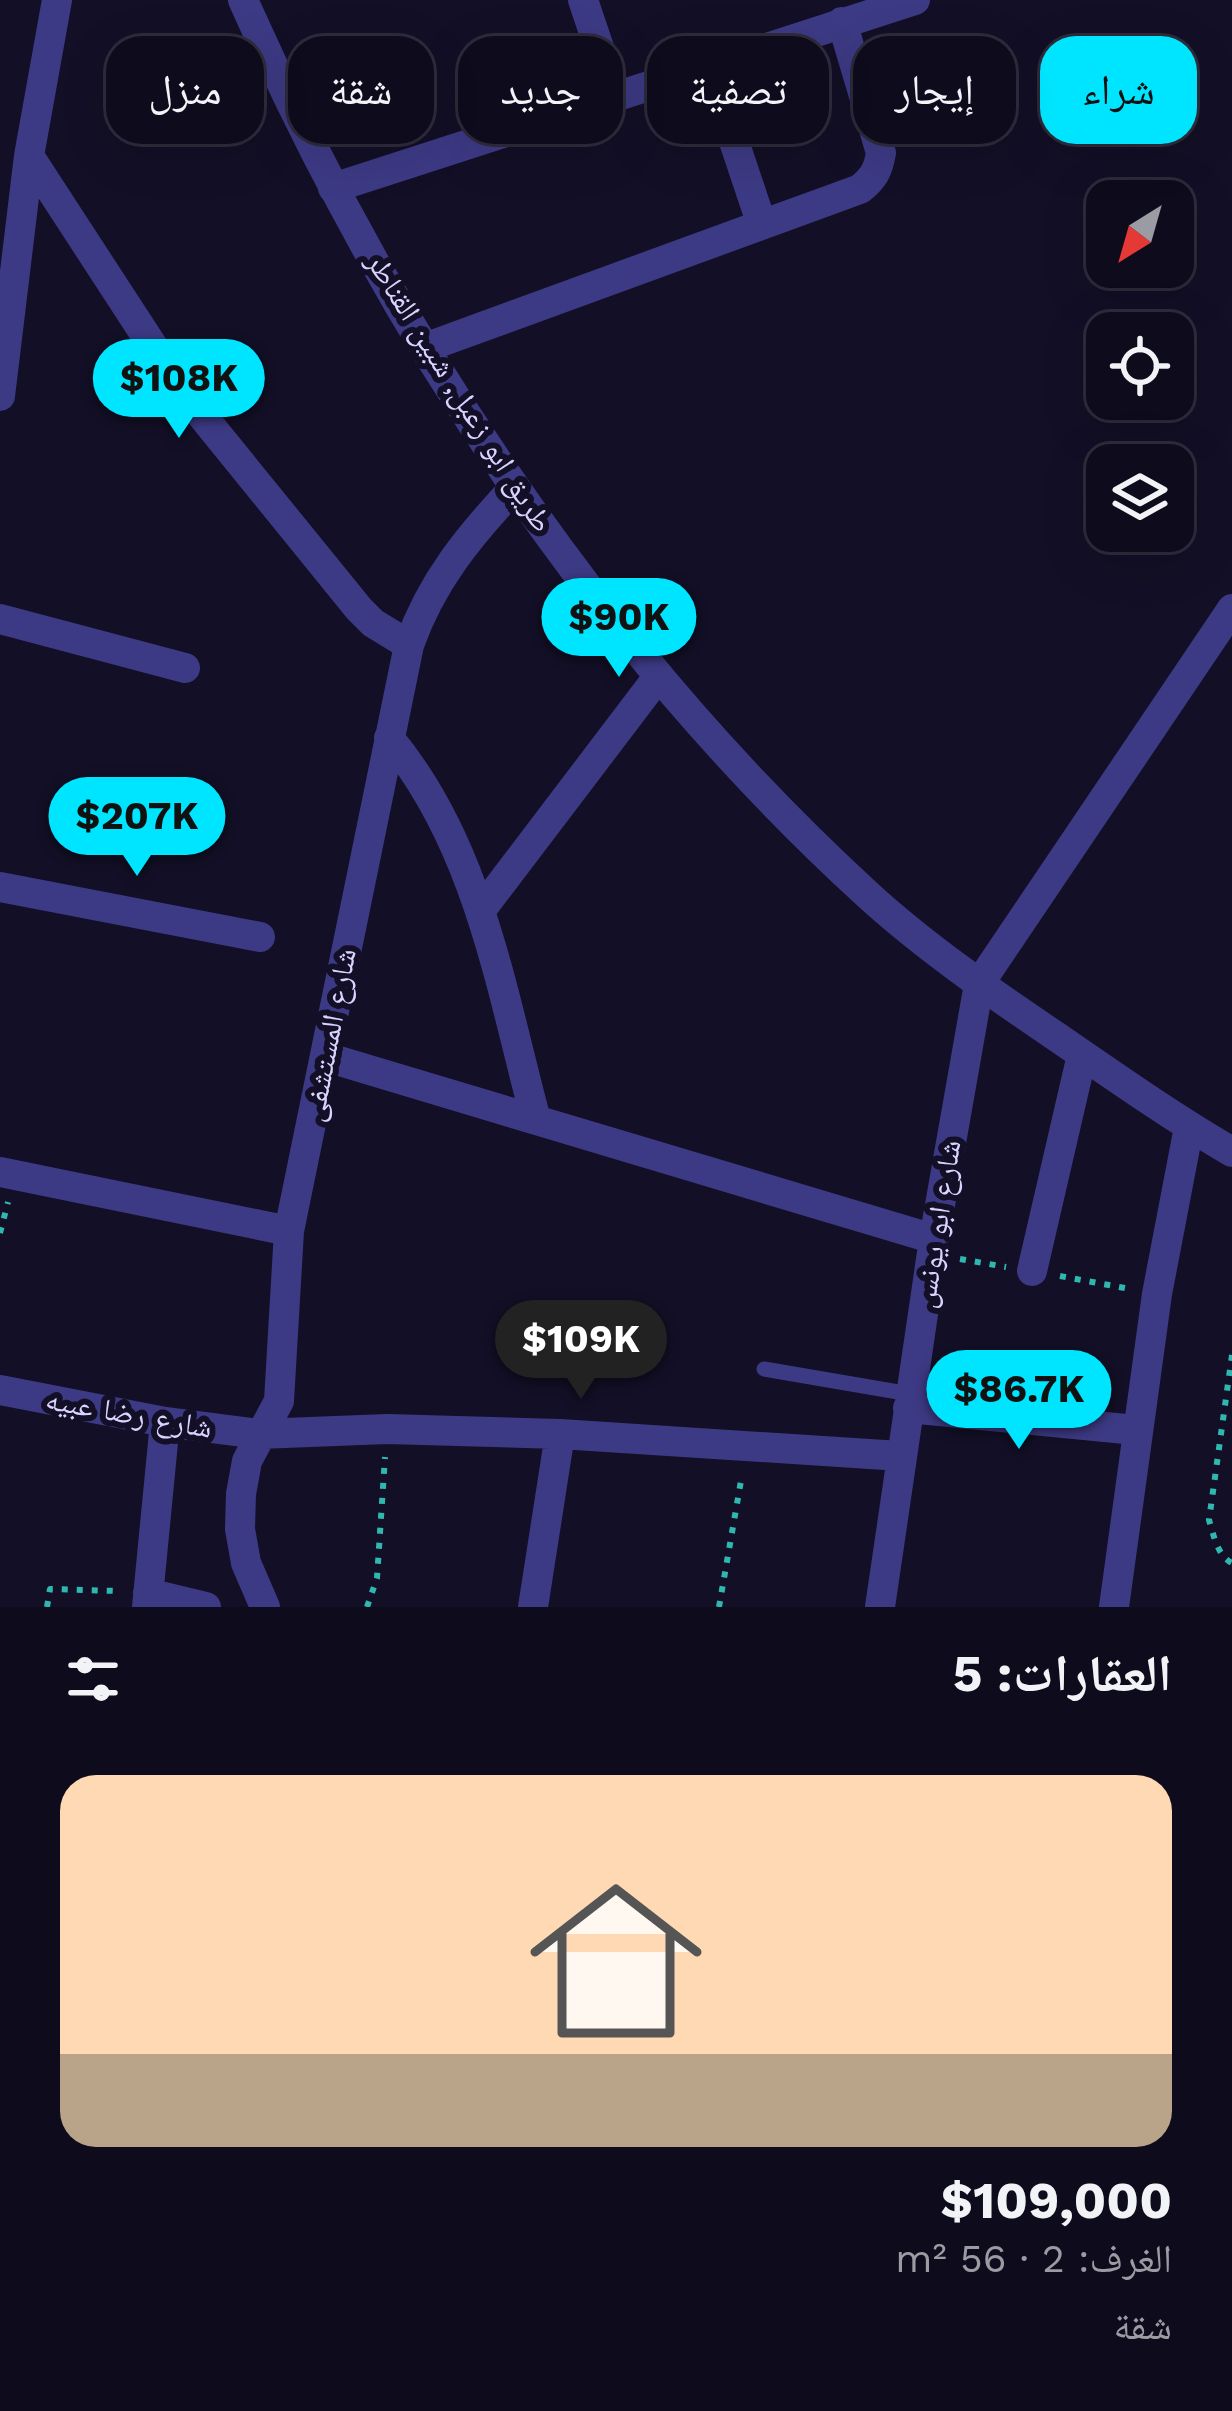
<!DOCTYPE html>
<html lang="ar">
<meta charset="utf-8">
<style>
:root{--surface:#0e0b1c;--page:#171425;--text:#f1f3f6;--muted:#9b9ba3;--line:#2e2b3b;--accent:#00e5ff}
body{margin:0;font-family:"Work Sans","Noto Naskh Arabic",sans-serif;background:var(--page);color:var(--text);direction:rtl;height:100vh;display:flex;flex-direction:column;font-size:45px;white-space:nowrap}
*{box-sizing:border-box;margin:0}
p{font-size:39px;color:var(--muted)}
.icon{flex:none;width:66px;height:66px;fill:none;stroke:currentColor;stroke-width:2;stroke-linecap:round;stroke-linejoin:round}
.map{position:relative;height:1607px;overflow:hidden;direction:ltr}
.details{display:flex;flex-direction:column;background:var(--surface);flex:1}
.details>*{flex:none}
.hud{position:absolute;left:36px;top:36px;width:1161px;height:108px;direction:rtl;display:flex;gap:24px}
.needle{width:78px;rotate:217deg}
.fabs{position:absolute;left:1086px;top:180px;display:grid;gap:24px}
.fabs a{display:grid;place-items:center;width:108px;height:108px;border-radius:24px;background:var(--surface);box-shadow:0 12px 48px #0002,0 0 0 3px var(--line);font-size:60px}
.price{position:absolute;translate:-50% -102px;padding:0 27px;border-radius:42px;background:var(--accent);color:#111;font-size:39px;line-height:78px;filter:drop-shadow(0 3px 6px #0008)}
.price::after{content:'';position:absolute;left:50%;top:72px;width:36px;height:27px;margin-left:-18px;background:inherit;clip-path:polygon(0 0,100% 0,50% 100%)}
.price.active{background:#222;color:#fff}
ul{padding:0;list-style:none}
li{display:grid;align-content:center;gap:24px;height:636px;padding:0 60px}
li+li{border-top:3px solid var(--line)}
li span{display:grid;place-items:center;height:372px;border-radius:36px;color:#555}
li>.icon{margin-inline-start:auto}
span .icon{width:216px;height:216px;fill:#fffc;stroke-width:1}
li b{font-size:51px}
h2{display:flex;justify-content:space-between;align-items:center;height:144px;padding:0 60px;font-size:51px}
.chip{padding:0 42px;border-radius:36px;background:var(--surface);box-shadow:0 12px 48px #0002,0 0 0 3px var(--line);font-size:42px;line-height:108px}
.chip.active{background:var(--accent);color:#111}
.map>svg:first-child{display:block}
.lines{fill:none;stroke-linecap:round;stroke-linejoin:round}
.path{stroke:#2fb8b0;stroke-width:6;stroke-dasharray:6 9;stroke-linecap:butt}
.service{stroke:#3d3a85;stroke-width:15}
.minor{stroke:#3d3a85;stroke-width:30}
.tertiary{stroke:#3d3a85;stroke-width:30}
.labels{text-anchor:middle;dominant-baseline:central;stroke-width:12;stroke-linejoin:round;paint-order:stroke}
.street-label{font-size:30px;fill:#d9d4ff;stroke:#130f26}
</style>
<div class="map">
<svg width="1232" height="1607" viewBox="0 0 1232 1607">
<rect width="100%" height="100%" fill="#130f26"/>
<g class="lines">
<!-- path -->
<path class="path" d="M 0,1233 L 8,1202
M 960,1259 L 1006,1267
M 1060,1276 L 1130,1289
M 1232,1355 L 1209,1520 C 1214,1536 1217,1555 1232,1563
M 47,1607 L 50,1589 L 118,1591
M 367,1607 L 377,1578 L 385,1457
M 719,1607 L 742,1475"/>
<!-- service -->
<path class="service" d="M 764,1369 L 910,1394"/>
<!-- minor -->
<path class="minor" d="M 583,0 L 616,98
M 709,67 L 761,222
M 29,156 L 182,391 L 359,609 L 373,623 L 409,645
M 333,188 L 915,0
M 427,347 L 860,189 C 874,178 878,170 881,153 L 842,22
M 0,396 L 29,156 L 57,0
M 0,619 L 185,668
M 389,738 C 478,844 501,989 536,1120 L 934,1239
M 0,887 L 260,937
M 481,910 L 658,677
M 326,1057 L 536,1120
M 0,1172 L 289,1231
M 1032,1271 L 1082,1055
M 0,1390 L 165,1422 L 259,1434 L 387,1429 L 560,1434 L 900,1456
M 908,1408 L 1136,1430
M 148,1593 L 206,1607
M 147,1607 L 165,1422
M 265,1607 L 246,1563 L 240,1529 L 241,1494 L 247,1461 L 279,1401 L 289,1231 L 409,645 C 431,582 469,536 514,488
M 533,1607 L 560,1434
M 880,1607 L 934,1239 L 979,984 L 1232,609
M 1114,1607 L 1157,1294 L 1189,1127"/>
<!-- tertiary -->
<path class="tertiary" d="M 243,0 C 391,333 599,649 868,895 C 926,948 992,993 1057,1037 C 1115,1077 1172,1117 1232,1152"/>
</g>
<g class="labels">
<!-- street labels -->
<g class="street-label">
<text transform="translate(460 392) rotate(58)">طريق ابو زعبل, شبين القناطر</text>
<text transform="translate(329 1035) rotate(-79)">شارع المستشفى</text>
<text transform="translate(937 1224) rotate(-81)">شارع ابو يونس</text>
<text transform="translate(129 1413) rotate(10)">شارع رضا عبيه</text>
</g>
</g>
</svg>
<div class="fabs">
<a><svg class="needle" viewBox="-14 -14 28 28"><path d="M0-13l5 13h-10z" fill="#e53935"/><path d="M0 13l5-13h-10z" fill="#9b9ba3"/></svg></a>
<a><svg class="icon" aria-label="locate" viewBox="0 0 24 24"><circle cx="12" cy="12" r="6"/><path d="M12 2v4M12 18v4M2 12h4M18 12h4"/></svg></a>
<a><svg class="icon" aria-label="layers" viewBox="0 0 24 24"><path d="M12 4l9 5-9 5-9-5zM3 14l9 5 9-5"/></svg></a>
</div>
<b class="price" style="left:179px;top:441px">$108K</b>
<b class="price" style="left:619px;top:680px">$90K</b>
<b class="price" style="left:137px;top:879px">$207K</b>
<b class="price active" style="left:581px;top:1402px">$109K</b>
<b class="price" style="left:1019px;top:1452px">$86.7K</b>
<div class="hud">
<a class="chip active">شراء</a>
<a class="chip">إيجار</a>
<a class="chip">تصفية</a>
<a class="chip">جديد</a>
<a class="chip">شقة</a>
<a class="chip">منزل</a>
</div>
</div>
<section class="details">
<h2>العقارات: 5<svg class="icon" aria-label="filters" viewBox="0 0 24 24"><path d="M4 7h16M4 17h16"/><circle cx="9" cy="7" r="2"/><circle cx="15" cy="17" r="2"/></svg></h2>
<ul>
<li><span style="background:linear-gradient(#ffd9b3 75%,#b9a48a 0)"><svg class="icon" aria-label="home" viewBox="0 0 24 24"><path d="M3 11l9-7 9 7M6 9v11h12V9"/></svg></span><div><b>$109,000</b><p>الغرف: 2 · 56 m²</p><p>شقة</p></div></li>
</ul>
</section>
